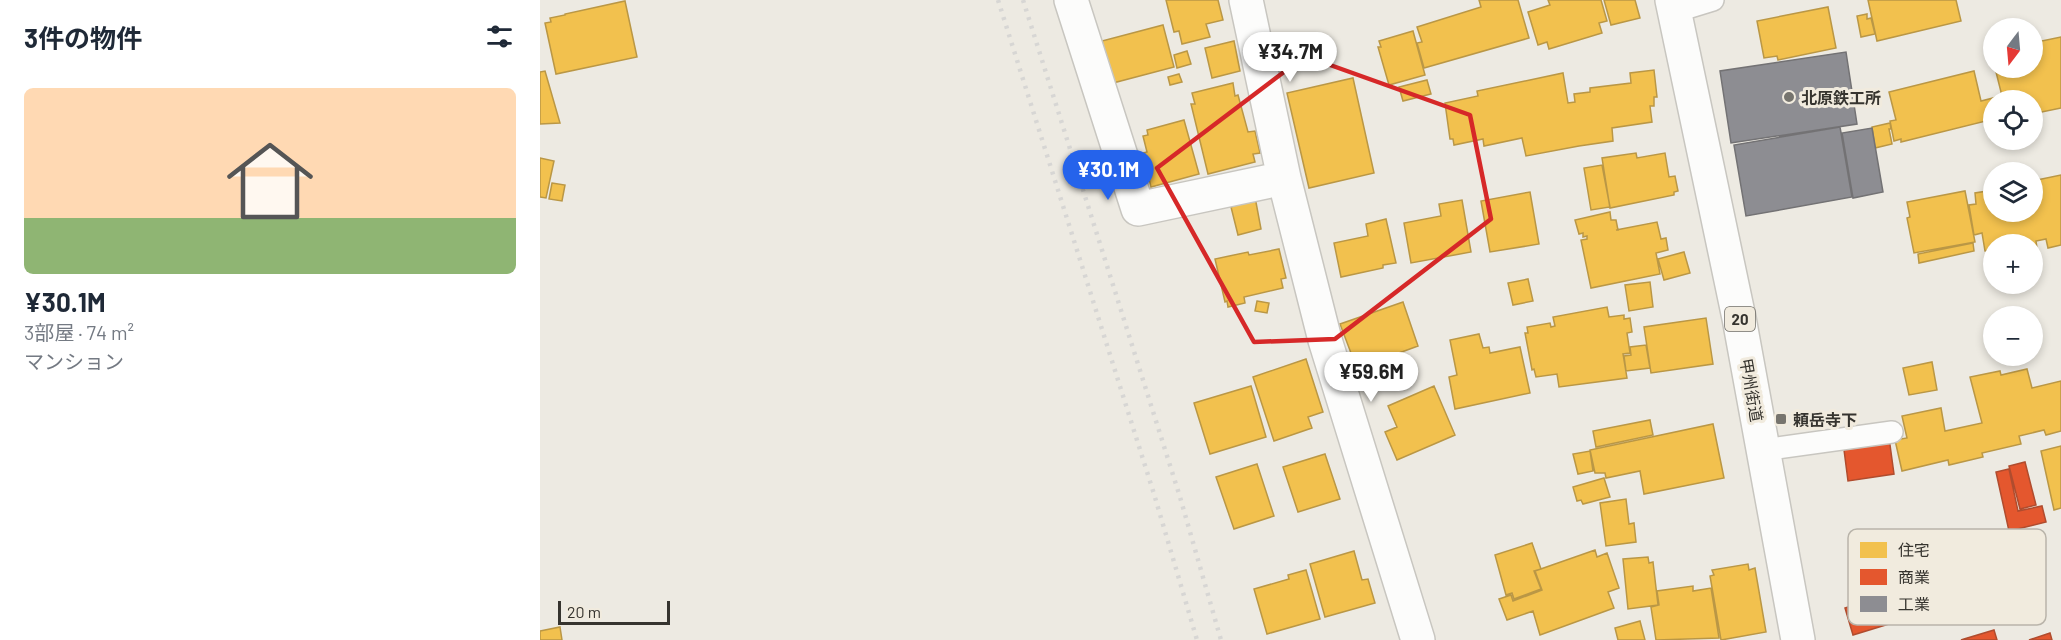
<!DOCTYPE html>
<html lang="ja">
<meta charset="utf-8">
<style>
:root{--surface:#fff;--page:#f6f6f7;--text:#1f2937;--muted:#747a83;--accent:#2563eb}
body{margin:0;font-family:Barlow,"Noto Sans JP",sans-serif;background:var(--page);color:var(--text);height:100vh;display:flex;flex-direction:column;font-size:22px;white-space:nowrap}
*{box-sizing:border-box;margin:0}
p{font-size:20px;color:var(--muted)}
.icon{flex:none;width:33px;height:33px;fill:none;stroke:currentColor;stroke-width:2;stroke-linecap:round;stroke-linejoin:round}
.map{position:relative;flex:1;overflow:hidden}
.side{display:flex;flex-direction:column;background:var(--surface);width:540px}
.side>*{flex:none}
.needle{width:39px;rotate:196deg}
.controls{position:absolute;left:1443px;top:18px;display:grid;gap:12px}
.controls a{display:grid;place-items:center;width:60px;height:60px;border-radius:50%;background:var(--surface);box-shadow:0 3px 9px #0003;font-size:30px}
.scale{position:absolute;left:18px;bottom:15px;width:112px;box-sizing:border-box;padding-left:6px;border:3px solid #36342f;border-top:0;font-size:16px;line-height:21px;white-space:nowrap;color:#36342f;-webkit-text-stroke:4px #f1ebde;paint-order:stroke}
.price{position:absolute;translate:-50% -51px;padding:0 14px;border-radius:21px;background:#fff;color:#222;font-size:20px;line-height:39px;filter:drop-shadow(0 2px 3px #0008)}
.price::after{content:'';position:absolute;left:50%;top:36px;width:18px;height:14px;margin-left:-9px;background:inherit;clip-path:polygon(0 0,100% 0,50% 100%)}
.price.on{background:var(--accent);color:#fff}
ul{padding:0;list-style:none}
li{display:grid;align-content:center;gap:12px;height:318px;padding:0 24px}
li span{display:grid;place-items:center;height:186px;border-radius:9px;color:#555}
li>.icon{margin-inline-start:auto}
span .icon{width:108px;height:108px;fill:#fffc;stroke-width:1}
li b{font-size:26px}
h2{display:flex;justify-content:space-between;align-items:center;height:72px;padding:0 24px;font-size:26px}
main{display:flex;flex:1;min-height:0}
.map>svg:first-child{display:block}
.homes{fill:#f2c14e;stroke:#ba9745;stroke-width:1.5}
.shops{fill:#e4572e;stroke:#b04c2e;stroke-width:1.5}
.industry{fill:#8d8d92;stroke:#737274;stroke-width:1.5}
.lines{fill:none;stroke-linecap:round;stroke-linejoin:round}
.lane-casing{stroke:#c8c6c0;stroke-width:24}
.street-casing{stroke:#c8c6c0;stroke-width:36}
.highway-casing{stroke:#c8c6c0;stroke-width:36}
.lane{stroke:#fcfcfb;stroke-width:21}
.street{stroke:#fcfcfb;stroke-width:33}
.highway{stroke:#fcfcfb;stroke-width:33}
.rail{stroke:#d7d6d4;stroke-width:4.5;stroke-dasharray:3 6;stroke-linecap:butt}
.marked{fill:none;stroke:#d62828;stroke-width:4.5;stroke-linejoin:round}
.poi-dot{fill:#76746e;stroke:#f1ebde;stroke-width:2}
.labels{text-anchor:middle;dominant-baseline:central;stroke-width:6;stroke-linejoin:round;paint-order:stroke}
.shield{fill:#f1ebde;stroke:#6e6b64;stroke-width:1.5}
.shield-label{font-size:15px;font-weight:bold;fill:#36342f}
.poi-label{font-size:16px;font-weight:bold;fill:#36342f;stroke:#f1ebde;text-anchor:start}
.street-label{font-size:16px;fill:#36342f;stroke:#f1ebde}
.key{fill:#f1ebde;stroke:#b9b4aa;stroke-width:1.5}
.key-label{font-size:16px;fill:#36342f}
</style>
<main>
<section class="side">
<h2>3件の物件<svg class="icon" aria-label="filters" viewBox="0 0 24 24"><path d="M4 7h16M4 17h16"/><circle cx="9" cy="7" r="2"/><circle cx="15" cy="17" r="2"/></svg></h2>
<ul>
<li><span style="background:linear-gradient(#ffd9b3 70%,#8fb573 0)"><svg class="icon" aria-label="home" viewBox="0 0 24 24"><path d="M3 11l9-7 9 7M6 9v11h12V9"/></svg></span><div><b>¥30.1M</b><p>3部屋 · 74 m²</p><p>マンション</p></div></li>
</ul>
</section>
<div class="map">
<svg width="1521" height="640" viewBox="0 0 1521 640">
<rect width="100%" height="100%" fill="#edeae2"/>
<!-- homes -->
<path class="homes" d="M 626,0 L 678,0 L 683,20 L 666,24 L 670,37 L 642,44 L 639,31 L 634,32 Z
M 939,0 L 978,0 L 989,38 L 884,68 L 877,43 L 882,42 L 877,27 L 941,7 Z
M 1008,0 L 1061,0 L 1067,21 L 1059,23 L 1062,33 L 1009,49 L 1007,42 L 998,45 L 988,12 L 1010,5 Z
M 1064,0 L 1095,0 L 1100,18 L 1071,25 Z
M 1328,0 L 1416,0 L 1421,21 L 1337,41 Z
M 85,1 L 97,57 L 16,74 L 5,23 L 11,22 L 10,18 L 25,15 L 25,14 Z
M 1288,7 L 1296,48 L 1238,60 L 1237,56 L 1224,58 L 1217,21 Z
M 1327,14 L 1327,19 L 1331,18 L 1335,34 L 1321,37 L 1317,16 Z
M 623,25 L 634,67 L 573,83 L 562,41 Z
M 873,31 L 885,75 L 849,85 L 838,47 L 841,47 L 839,41 Z
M 1521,37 L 1521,108 L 1492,114 L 1492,100 L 1463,100 L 1455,68 L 1492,68 L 1492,43 Z
M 694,41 L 700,71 L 672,78 L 665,48 Z
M 647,51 L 651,64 L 637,68 L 634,55 Z
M 1114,70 L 1117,97 L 1114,97 L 1114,106 L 1110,106 L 1112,122 L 1072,128 L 1073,141 L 1039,146 L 986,156 L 982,138 L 944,146 L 943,139 L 914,145 L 913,139 L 910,139 L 905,103 L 938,96 L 937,91 L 1023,73 L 1028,103 L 1035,102 L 1034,94 L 1050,92 L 1050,88 L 1091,83 L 1090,73 Z
M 5,71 L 20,123 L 0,124 L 0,72 Z
M 1434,71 L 1441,101 L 1461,96 L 1462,100 L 1454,100 L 1454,119 L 1361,142 L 1361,139 L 1354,141 L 1350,121 L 1356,120 L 1349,92 Z
M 639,74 L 642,82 L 630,85 L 628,77 Z
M 813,78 L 834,173 L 769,188 L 747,93 Z
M 887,80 L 891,94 L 863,101 L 859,87 Z
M 693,83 L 695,96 L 698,95 L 708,132 L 715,131 L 720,153 L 713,154 L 715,162 L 668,174 L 651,104 L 655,104 L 652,93 Z
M 644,120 L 659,174 L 611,187 L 603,153 L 607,152 L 603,136 L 608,135 L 607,130 Z
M 1350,123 L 1351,129 L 1349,129 L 1352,144 L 1335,148 L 1332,127 Z
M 1096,153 L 1097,158 L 1125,153 L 1129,177 L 1135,176 L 1138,191 L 1134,192 L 1134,195 L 1070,208 L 1062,158 Z
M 0,158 L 14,161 L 6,198 L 0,197 Z
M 1062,165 L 1070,207 L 1051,210 L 1044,168 Z
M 1521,175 L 1521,245 L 1508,248 L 1506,239 L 1496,241 L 1497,248 L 1492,248 L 1492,244 L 1480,244 L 1480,240 L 1476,241 L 1476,238 L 1470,239 L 1471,244 L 1454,244 L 1454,250 L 1445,251 L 1442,233 L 1434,235 L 1429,205 L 1436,204 L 1435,193 L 1454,190 L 1454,212 L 1492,212 L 1492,181 Z
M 12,183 L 25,185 L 22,201 L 9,199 Z
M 1425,191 L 1435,242 L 1374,253 L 1367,218 L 1370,217 L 1367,202 Z
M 990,192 L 999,244 L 950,252 L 941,201 Z
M 715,197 L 721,229 L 698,235 L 691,207 Z
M 922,200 L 931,252 L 871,263 L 864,223 L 901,216 L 899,204 Z
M 1070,212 L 1071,220 L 1076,220 L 1078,230 L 1076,230 L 1117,222 L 1121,239 L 1126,238 L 1128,250 L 1116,253 L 1120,274 L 1051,288 L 1041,240 L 1047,239 L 1047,236 L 1043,237 L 1043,233 L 1039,234 L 1035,220 Z
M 846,219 L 856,263 L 843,265 L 843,268 L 801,277 L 794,243 L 828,236 L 826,224 Z
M 1433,243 L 1434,251 L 1379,263 L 1378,254 Z
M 739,249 L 746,278 L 741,279 L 743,288 L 704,297 L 705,303 L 688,307 L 687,301 L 685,302 L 675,259 L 708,252 L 709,255 Z
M 1144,252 L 1150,273 L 1124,280 L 1118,259 Z
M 988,279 L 993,301 L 973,305 L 968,283 Z
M 1110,282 L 1113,307 L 1089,311 L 1085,285 Z
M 717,301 L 729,303 L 727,313 L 715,311 Z
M 863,302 L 878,346 L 848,357 L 847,355 L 819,364 L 814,361 L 800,324 Z
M 1067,307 L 1069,317 L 1084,315 L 1084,319 L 1090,318 L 1092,332 L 1087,333 L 1090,353 L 1083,354 L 1087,378 L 1019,387 L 1017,374 L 996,377 L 994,369 L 992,370 L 985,333 L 988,333 L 987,327 L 1010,323 L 1011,327 L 1015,326 L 1013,317 Z
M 1166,318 L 1173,364 L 1111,373 L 1104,327 Z
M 939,334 L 943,348 L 949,347 L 950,353 L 980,347 L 990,393 L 915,409 L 909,377 L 917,375 L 910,340 Z
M 1106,345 L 1110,368 L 1086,371 L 1084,356 L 1091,355 L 1090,347 Z
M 766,359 L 783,412 L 768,417 L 772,428 L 734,441 L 713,377 Z
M 1392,362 L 1397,390 L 1369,395 L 1363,368 Z
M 1487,369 L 1492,388 L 1521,381 L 1521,431 L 1506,435 L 1504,430 L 1479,436 L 1481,444 L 1442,453 L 1443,457 L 1409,465 L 1408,460 L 1362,471 L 1355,440 L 1367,438 L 1362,416 L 1401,408 L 1405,431 L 1442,423 L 1430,377 L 1460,371 L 1461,375 Z
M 711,386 L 726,437 L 670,454 L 654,403 Z
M 894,386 L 915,435 L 857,460 L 845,432 L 857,427 L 848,406 Z
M 1110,420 L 1113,435 L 1056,447 L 1053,431 Z
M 1173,424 L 1184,478 L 1104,494 L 1100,471 L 1066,478 L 1065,473 L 1055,473 L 1050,450 Z
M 1521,446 L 1521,508 L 1514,510 L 1501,451 Z
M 1050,451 L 1053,471 L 1038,474 L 1033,454 Z
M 785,454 L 800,499 L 758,512 L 743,467 Z
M 717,464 L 734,516 L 694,529 L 676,477 Z
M 1064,478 L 1070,497 L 1043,504 L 1041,500 L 1037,501 L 1033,487 Z
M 1086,499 L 1089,524 L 1094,523 L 1096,542 L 1066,546 L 1060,503 Z
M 992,543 L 1001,569 L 994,571 L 1001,589 L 974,599 L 972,593 L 966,595 L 955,555 Z
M 1055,550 L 1057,557 L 1067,553 L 1079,588 L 1068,592 L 1074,608 L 1000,635 L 993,611 L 967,620 L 959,599 L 971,595 L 973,601 L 1002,590 L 995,571 Z
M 814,551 L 822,580 L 828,579 L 835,603 L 785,617 L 770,564 Z
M 1108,557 L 1109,563 L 1113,562 L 1118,605 L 1088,609 L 1083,559 Z
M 1208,564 L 1209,570 L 1215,568 L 1226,632 L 1181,640 L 1170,576 L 1174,575 L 1172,570 Z
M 766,570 L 780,619 L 727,634 L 714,589 L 749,579 L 748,575 Z
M 1153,586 L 1153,591 L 1171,588 L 1179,638 L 1116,640 L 1111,607 L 1119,605 L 1117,591 Z
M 1100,621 L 1105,640 L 1078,640 L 1075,628 Z
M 20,627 L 22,640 L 0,640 L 0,631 Z"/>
<!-- shops -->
<path class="shops" d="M 1347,423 L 1354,474 L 1308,481 L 1302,434 Z
M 1485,462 L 1496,505 L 1480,509 L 1469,466 Z
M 1469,469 L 1478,511 L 1502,506 L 1506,522 L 1469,531 L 1456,472 Z
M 1340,597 L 1349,624 L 1313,635 L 1305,608 Z
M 1454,630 L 1457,640 L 1421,640 L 1424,639 Z
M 1510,633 L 1512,640 L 1489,640 Z"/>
<!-- industry -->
<path class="industry" d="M 1306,52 L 1317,124 L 1191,143 L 1180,71 Z
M 1300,127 L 1312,197 L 1206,216 L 1194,145 Z
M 1332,128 L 1343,192 L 1313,198 L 1302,133 Z"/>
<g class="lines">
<defs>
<path id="lane" d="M 1134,12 L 1173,0
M 1223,450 L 1352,432"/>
<path id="street" d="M 531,0 L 598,209 L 744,178
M 706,0 L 744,178 L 785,340 L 878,640"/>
<path id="highway" d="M 1132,0 L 1199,318 L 1258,640"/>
</defs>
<!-- lane casing -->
<use href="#lane" class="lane-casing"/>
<!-- street casing -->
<use href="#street" class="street-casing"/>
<!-- highway casing -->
<use href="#highway" class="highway-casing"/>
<!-- lane -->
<use href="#lane" class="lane"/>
<!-- street -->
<use href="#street" class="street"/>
<!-- highway -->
<use href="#highway" class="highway"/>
<!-- rail -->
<path class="rail" d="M 458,0 L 614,494 L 657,640
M 483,0 L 640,497 L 681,640"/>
</g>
<!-- marked area -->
<path class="marked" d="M 765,56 L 930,115 L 951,219 L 795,339 L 714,342 L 617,168 Z"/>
<!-- markers -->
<g class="poi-dot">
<circle cx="1249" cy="97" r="6"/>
<rect x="1235" y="413" width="12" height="12" rx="3"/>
</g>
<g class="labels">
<!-- shield labels -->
<rect class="shield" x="1185" y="307" width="30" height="24" rx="4.5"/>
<g class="shield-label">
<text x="1200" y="319">20</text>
</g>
<!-- poi labels -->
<g class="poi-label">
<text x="1261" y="97">北原鉄工所</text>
<text x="1253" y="419">頼岳寺下</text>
</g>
<!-- street labels -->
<g class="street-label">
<text transform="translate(1212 390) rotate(80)">甲州街道</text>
</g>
</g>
<!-- legend -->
<rect x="1308" y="529" width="198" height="96" rx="9" class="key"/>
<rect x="1320" y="542" width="27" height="16" fill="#f2c14e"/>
<rect x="1320" y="569" width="27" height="16" fill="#e4572e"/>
<rect x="1320" y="596" width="27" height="16" fill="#8d8d92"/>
<g class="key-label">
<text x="1358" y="556">住宅</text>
<text x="1358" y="583">商業</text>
<text x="1358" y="610">工業</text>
</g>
</svg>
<div class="controls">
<a><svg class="needle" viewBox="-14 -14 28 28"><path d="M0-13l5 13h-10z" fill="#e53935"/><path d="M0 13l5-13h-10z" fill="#747a83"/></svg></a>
<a><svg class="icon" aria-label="locate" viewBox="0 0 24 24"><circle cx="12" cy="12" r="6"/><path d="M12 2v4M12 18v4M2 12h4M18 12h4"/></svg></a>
<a><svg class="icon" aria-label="layers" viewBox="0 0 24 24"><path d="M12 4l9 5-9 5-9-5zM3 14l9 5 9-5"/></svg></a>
<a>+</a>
<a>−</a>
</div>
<div class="scale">20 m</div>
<b class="price" style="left:750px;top:83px">¥34.7M</b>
<b class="price on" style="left:568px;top:201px">¥30.1M</b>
<b class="price" style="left:831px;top:403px">¥59.6M</b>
</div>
</main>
